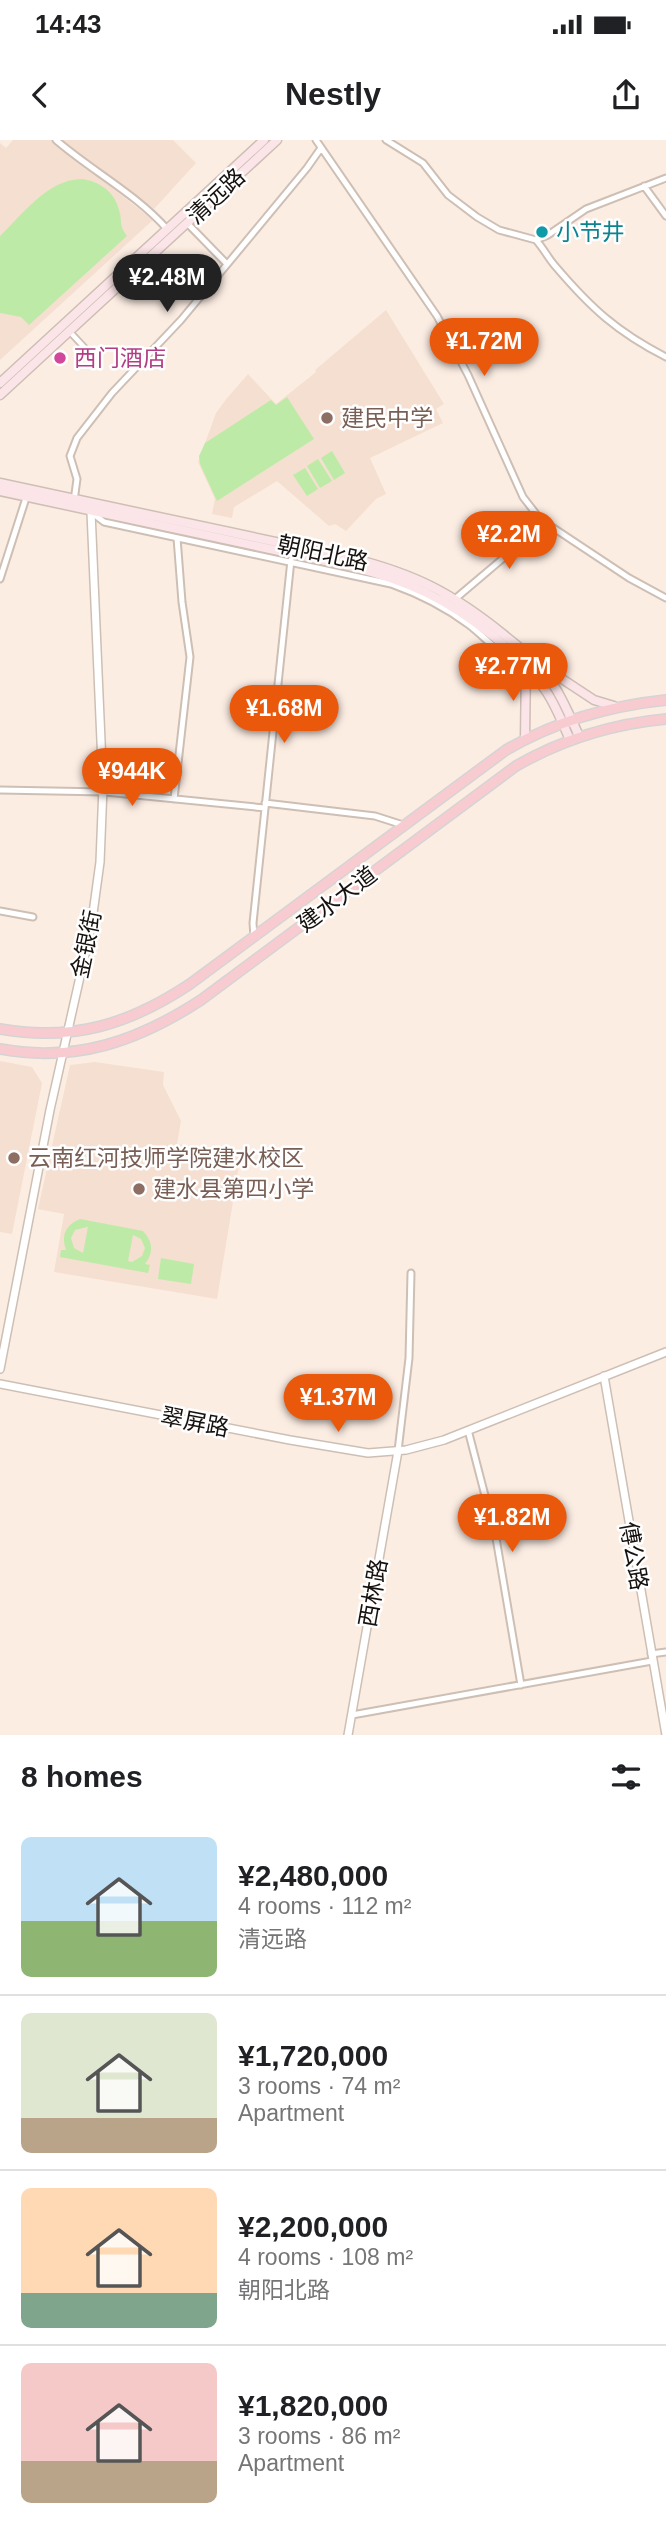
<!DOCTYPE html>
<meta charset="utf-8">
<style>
:root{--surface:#fff;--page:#f2f2f2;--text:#202124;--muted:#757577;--line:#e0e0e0;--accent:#ea580c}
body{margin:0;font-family:Helvetica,"Noto Sans SC",sans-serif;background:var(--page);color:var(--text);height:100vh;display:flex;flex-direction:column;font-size:26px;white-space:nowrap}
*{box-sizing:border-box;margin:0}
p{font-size:23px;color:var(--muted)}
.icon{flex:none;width:38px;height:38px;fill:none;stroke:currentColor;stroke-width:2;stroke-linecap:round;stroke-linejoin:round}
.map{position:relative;height:1595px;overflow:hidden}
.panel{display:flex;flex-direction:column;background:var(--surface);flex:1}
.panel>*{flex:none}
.price{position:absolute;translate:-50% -60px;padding:0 16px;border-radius:24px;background:var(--accent);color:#fff;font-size:23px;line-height:46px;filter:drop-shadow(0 2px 4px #0008)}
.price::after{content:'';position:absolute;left:50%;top:42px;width:21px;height:16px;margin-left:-10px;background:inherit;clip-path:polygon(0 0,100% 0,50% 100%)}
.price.on{background:#222;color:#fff}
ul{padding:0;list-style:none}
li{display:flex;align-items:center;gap:21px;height:175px;padding:0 21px}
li+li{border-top:2px solid var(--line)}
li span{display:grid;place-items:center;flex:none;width:196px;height:140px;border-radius:10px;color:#555}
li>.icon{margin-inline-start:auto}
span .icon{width:84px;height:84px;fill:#fffc;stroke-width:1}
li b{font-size:30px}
h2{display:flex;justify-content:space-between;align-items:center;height:84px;padding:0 21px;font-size:30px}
.status{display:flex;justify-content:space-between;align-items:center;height:49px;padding:0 35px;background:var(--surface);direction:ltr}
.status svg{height:19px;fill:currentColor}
header{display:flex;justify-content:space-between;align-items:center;height:91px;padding:0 21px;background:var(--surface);font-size:32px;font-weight:700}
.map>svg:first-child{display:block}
.built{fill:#f5dfd0}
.green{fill:#bdeba7;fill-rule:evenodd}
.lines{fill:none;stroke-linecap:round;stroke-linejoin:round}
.pedestrian-casing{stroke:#cebfb5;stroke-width:8}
.minor-casing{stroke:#cebfb5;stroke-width:9}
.tertiary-casing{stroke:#cebfb5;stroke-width:10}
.secondary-casing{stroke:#cebfb5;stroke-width:11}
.primary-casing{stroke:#d5d4d4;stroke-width:12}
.pedestrian{stroke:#fff;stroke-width:4.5}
.minor{stroke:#fff;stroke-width:5}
.tertiary{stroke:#fff;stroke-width:7}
.secondary{stroke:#fce5e8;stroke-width:8}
.primary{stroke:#f8cbd1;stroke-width:9}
.culture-dot{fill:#0f9aa8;stroke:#fefefe;stroke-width:2.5}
.hotel-dot{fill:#d1479c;stroke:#fefefe;stroke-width:2.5}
.education-dot{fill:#8d6e63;stroke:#fefefe;stroke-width:2.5}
.labels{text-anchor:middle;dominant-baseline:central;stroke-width:5;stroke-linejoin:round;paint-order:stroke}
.street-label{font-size:23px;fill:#16110e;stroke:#fefefe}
.culture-label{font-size:23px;fill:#0d838f;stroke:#fefefe;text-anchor:start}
.hotel-label{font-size:23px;fill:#b23c85;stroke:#fefefe;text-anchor:start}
.education-label{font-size:23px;fill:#785e54;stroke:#fefefe;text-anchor:start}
</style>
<div class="status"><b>14:43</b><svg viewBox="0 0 49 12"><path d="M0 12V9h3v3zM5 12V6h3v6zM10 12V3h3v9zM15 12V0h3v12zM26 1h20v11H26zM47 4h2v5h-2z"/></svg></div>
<header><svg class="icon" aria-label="back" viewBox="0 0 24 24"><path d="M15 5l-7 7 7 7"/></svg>Nestly<svg class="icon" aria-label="share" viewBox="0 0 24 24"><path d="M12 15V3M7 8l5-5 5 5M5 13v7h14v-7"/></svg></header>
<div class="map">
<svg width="666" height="1595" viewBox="0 0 666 1595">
<rect width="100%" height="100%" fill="#fcede3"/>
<!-- built -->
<path class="built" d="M 13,0 L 51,0 L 153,80 L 0,220 L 0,3 L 6,8 Z
M 61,0 L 173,0 L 196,23 L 154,69 L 149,65 L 147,67 Z
M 386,170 L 444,264 L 436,269 L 443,283 L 370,318 L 386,354 L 376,359 L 346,391 L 335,384 L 329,386 L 277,341 L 234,367 L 232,378 L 212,374 L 215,359 L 198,322 L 216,273 L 227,258 L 248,234 L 276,264 L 316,232 L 315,230 Z
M 0,921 L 32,927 L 42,943 L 12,1094 L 0,1092 Z
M 95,922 L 164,932 L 163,945 L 181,981 L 177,1004 L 241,1013 L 217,1159 L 54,1132 L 64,1074 L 38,1069 L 70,925 Z"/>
<!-- green -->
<path class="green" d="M 82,39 C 99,41 115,52 119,70 C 123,83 118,84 127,96 L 29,185 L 21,177 L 0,173 L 0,96 C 23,74 48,39 82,39 Z
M 287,257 L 314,299 L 217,361 L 200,324 L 199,316 L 205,303 L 271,260 L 276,265 Z
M 332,311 L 345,333 L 334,340 L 321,318 Z
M 318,319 L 332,341 L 320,348 L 307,326 Z
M 305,328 L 318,349 L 307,356 L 293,335 Z
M 80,1079 L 143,1091 C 153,1102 154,1112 145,1124 L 150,1125 L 148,1133 L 60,1117 L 61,1110 L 66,1110 C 61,1096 65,1085 80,1079 ZM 87,1087 L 88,1087 L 83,1113 L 74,1108 L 71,1098 L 75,1090 ZM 133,1095 L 141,1099 L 145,1108 L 142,1116 L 132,1122 L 128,1121 Z
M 161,1118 L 194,1124 L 191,1144 L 158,1139 Z"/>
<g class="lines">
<defs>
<path id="pedestrian" d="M 70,192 L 84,207"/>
<path id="minor" d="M 56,0 C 92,31 136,54 167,89
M 316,0 L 437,176 L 468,235 L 523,357 L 540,379 L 629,438 L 666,458
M 386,0 L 423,23 L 448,55 L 477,77 L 499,90 L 536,100 L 548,95 L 586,69 L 666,38
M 644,46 L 666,76
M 187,83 L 226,123
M 536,100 C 544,109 548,118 556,127 C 591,168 617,192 666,217
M 74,361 L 77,339 L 70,316 L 77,298 L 112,253 L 181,180 L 307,28 L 321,8
M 91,372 L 104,382 L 391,444 C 419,454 445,467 469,485 C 486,498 502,518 522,524
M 0,439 L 26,358
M 455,459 L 546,382
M 0,650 L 105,652 L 265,668
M 174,659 L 190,517 L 182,462 L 177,398
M 265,663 L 375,676 L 403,685
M 0,771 L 33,777
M 254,797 L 253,783 L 291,420
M 468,1290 L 496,1398 L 521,1545
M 398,1311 L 409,1218 L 411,1133
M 651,1514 L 666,1512
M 352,1575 L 652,1521"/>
<path id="tertiary" d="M 0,1229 L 50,970 L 91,788 L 100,722 L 103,647 L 91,372
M 604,1236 L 666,1595
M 0,1244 L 290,1300 L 368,1313 L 406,1310 L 444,1300 L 666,1212
M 348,1595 L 398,1311"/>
<path id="secondary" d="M 0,243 L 264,0
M 0,255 L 277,0
M 0,343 L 351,418 C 415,434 452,453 503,494 C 517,506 532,516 543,530 C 559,550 569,574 579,596
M 0,351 L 349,426 C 407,440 447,459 494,497 C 514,513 532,530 546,551 C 556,566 563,584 570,600
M 541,525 L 594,560 L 614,566
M 525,599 L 526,525"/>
<path id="primary" d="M 0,889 C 73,902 130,884 190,844 L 506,610 C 556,581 608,566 666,560
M 0,909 C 76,923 138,901 201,860 L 516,626 C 563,599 612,584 666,579"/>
</defs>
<!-- pedestrian casing -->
<use href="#pedestrian" class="pedestrian-casing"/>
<!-- minor casing -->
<use href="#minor" class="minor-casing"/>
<!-- tertiary casing -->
<use href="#tertiary" class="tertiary-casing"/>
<!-- secondary casing -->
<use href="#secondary" class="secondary-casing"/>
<!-- primary casing -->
<use href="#primary" class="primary-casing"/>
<!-- pedestrian -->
<use href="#pedestrian" class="pedestrian"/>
<!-- minor -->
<use href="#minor" class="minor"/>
<!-- tertiary -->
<use href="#tertiary" class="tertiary"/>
<!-- secondary -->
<use href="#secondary" class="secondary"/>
<!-- primary -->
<use href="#primary" class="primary"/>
</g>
<!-- markers -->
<circle class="culture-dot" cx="542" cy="92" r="7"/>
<circle class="hotel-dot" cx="60" cy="218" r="7"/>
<g class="education-dot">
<circle cx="327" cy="278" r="7"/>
<circle cx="14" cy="1018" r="7"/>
<circle cx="139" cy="1049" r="7"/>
</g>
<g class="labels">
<!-- street labels -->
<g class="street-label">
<text transform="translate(216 56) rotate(-43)">清远路</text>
<text transform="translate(323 413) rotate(12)">朝阳北路</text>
<text transform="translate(337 759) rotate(-37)">建水大道</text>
<text transform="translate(86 804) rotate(-78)">金银街</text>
<text transform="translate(195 1282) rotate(11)">翠屏路</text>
<text transform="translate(634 1416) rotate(80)">傅公路</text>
<text transform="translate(373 1453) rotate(-80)">西林路</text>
</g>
<!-- culture labels -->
<g class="culture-label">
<text x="556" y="92">小节井</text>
</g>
<!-- hotel labels -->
<g class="hotel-label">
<text x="74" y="218">西门酒店</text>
</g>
<!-- education labels -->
<g class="education-label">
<text x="341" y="278">建民中学</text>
<text x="28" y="1018">云南红河技师学院建水校区</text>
<text x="153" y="1049">建水县第四小学</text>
</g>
</g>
</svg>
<b class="price on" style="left:167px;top:174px">¥2.48M</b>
<b class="price" style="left:484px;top:238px">¥1.72M</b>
<b class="price" style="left:509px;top:431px">¥2.2M</b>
<b class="price" style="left:513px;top:563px">¥2.77M</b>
<b class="price" style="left:284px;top:605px">¥1.68M</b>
<b class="price" style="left:132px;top:668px">¥944K</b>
<b class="price" style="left:338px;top:1294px">¥1.37M</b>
<b class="price" style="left:512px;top:1414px">¥1.82M</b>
</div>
<section class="panel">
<h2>8 homes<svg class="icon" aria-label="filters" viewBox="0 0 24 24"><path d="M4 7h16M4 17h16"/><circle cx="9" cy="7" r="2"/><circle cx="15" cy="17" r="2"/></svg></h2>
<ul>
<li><span style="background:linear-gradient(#bfe0f5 60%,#8fb573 0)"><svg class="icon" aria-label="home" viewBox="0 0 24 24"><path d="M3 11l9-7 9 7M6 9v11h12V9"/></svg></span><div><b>¥2,480,000</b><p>4 rooms · 112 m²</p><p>清远路</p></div></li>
<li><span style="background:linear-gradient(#dfe7d0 75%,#b9a48a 0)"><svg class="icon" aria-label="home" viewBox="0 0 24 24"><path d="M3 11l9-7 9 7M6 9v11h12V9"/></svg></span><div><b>¥1,720,000</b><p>3 rooms · 74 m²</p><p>Apartment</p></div></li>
<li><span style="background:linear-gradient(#ffd9b3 75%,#7fa58c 0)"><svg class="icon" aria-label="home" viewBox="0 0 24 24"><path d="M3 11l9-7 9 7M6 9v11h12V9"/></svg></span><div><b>¥2,200,000</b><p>4 rooms · 108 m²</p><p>朝阳北路</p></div></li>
<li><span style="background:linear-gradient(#f6c9c9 70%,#b9a48a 0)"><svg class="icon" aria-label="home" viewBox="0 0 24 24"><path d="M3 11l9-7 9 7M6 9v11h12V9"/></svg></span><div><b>¥1,820,000</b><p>3 rooms · 86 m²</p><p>Apartment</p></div></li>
</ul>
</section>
